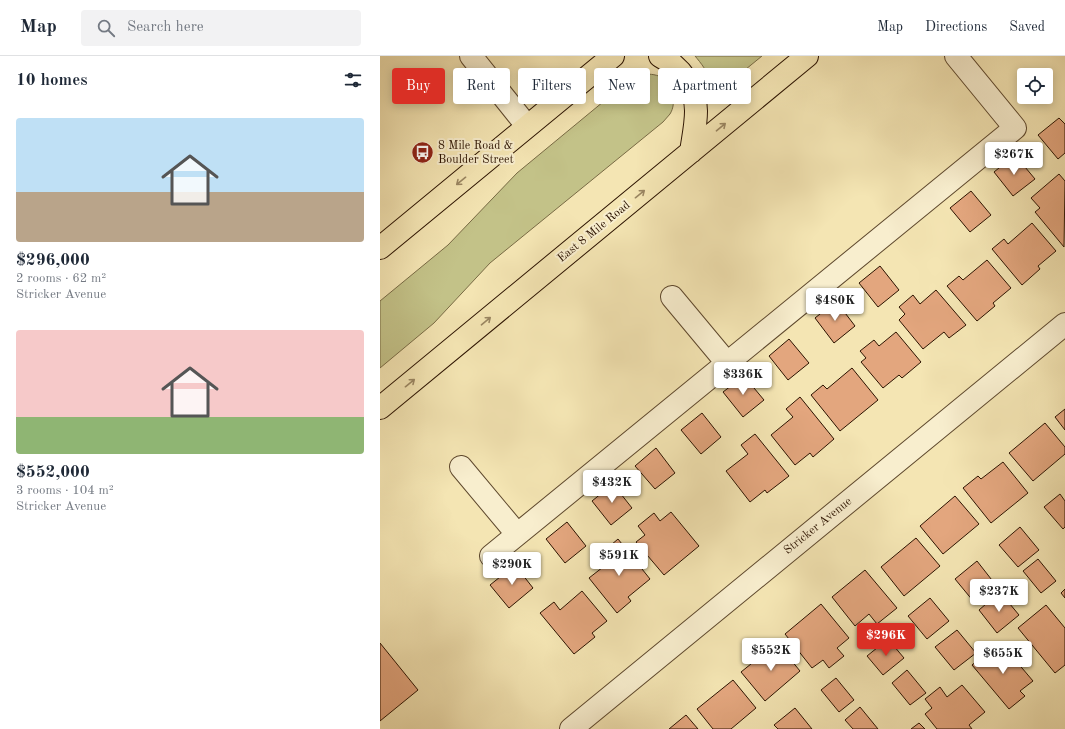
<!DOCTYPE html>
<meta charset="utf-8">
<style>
:root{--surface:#fff;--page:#f2f2f3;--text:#1f2937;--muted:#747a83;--line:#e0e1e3;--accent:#d93025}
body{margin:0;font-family:"Old Standard TT",serif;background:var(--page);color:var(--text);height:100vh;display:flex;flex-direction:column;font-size:15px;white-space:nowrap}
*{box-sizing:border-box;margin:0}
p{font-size:13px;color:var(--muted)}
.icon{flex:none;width:22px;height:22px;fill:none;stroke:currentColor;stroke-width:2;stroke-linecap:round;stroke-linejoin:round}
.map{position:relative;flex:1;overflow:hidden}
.side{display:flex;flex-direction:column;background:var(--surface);width:380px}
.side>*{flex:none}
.banner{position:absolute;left:12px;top:12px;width:380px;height:36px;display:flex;gap:8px}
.buttons{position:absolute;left:637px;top:12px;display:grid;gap:8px}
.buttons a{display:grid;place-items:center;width:36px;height:36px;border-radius:4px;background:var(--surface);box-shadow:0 2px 10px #0003;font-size:20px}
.price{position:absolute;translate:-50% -34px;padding:0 9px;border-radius:4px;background:#fff;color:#222;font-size:13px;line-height:26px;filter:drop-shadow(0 1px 2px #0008)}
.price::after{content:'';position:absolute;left:50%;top:24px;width:12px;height:9px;margin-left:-6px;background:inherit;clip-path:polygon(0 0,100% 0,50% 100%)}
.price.active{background:var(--accent);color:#fff}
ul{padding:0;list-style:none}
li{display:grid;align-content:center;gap:8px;height:212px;padding:0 16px}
li span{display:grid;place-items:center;height:124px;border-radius:4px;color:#555}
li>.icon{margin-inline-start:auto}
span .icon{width:72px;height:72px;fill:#fffc;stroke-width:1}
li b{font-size:17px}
h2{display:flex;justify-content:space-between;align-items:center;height:48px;padding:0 16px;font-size:17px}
.tag{padding:0 14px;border-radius:4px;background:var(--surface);box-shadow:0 2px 10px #0003;font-size:14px;line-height:36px}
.tag.active{background:var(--accent);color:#fff}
header{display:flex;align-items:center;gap:24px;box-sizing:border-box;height:56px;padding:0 20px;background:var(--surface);border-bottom:1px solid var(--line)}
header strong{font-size:19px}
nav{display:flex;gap:22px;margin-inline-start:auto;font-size:14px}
.search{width:280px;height:36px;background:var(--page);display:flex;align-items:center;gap:10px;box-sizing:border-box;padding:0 14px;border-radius:4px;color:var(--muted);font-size:15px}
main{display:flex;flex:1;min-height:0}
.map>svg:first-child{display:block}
.green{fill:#c3c288;stroke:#786a44}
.building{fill:#e3a67e;stroke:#2c1300}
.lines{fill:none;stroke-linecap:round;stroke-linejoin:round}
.minor-casing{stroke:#5e482d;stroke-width:24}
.highway-casing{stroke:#2c1300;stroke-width:24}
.minor{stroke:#f8eece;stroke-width:22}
.highway{stroke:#f4e5b3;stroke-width:22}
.oneway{stroke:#9a8662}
.labels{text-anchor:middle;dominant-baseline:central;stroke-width:4;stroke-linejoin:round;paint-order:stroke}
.poi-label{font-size:12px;fill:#2c1300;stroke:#f8eece;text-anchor:start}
.street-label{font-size:12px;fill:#2c1300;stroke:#f8eece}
</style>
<header>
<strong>Map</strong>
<div class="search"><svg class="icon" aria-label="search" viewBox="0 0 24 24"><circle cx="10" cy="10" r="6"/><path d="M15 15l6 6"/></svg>Search here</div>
<nav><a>Map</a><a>Directions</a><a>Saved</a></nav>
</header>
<main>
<section class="side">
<h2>10 homes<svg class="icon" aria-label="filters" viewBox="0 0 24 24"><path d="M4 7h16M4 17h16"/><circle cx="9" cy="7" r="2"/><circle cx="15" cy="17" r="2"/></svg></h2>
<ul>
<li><span style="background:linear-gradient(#bfe0f5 60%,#b9a48a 0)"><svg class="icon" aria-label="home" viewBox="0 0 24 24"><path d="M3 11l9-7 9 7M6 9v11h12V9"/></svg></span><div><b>$296,000</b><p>2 rooms · 62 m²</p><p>Stricker Avenue</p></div></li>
<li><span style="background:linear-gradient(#f6c9c9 70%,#8fb573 0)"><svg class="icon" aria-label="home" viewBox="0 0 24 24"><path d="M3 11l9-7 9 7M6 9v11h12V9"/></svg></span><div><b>$552,000</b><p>3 rooms · 104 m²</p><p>Stricker Avenue</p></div></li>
</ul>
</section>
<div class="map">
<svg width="685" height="673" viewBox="0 0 685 673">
<rect width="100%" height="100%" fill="#f4e5b3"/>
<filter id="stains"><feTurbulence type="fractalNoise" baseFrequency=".005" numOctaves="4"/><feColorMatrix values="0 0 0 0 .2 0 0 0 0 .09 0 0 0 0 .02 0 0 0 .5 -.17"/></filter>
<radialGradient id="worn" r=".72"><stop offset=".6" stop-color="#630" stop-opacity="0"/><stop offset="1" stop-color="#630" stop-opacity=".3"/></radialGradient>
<!-- green -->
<path class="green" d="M 315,0 L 382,0 L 338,36 L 335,36 C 331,33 332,28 330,24 C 327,15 321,7 315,0 Z
M 262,18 C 268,18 275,18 281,21 C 293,28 297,47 290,58 C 288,61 285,63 283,66 L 110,207 L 54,267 L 0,312 L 0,245 L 68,189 L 137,117 L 252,22 Z"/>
<!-- building -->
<path class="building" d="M 679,62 L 685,68 L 685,97 L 678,103 L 658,79 Z
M 635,99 L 655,123 L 633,140 L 614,116 Z
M 679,118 L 685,125 L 684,191 L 655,156 L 660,152 L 651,142 Z
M 591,135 L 611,159 L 590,176 L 570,152 Z
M 652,167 L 676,195 L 658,210 L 660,213 L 642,229 L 612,193 L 624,183 L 628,188 Z
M 607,204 L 631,232 L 613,247 L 615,250 L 597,265 L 567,230 L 579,220 L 583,224 Z
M 500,210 L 519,234 L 498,251 L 479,227 Z
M 556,234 L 586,269 L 569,282 L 564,276 L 543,293 L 519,264 L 525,258 L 519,251 L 533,239 L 540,248 Z
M 456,245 L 475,270 L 454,287 L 435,262 Z
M 516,276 L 541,306 L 522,322 L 519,319 L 503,332 L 481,306 L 486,302 L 480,295 L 494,284 L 499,290 Z
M 409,283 L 429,307 L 408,324 L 389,300 Z
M 472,312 L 498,344 L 460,375 L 431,339 L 443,329 L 447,333 Z
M 364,320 L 384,344 L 363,361 L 343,336 Z
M 420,341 L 454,383 L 433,401 L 430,397 L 415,409 L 391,379 L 413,361 L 406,353 Z
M 685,353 L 685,374 L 675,361 Z
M 322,357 L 341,381 L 321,398 L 301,374 Z
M 665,367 L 685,391 L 685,398 L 653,425 L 629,397 Z
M 375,378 L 409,420 L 387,437 L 385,434 L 370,446 L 346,415 L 368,398 L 361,389 Z
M 276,392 L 295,417 L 275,433 L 255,410 Z
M 623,406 L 648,437 L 611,467 L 583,432 L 598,420 L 601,423 Z
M 233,428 L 252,452 L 231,469 L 212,445 Z
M 680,438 L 685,445 L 685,471 L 683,473 L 664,451 Z
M 575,440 L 599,468 L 563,498 L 540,470 Z
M 291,456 L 319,490 L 284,519 L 256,486 L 265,479 L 258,470 L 274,457 L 280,465 Z
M 187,466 L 206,490 L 185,507 L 166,483 Z
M 640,471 L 659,494 L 638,511 L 619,489 Z
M 536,482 L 560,510 L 524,540 L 501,511 Z
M 238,483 L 270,523 L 248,541 L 251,545 L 237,557 L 209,522 L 232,504 L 224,495 Z
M 658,503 L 676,525 L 661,537 L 643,515 Z
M 597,505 L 615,528 L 594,546 L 575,523 Z
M 135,509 L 153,532 L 129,552 L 110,529 Z
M 485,514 L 517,552 L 497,568 L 489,558 L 475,570 L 452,541 Z
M 685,533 L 685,542 L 681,537 Z
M 202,535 L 227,565 L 212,577 L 215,581 L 194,598 L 160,557 L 174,546 L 180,554 Z
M 620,536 L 639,559 L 617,577 L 599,554 Z
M 550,542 L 569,565 L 547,583 L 528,560 Z
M 441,548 L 469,582 L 457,592 L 464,600 L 449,612 L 443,604 L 432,612 L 405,578 Z
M 666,549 L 685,572 L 685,609 L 675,617 L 638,572 Z
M 577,574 L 596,597 L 574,614 L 555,591 Z
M 508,583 L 524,602 L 503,619 L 487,600 Z
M 620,586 L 653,625 L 640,635 L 645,640 L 629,653 L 592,609 Z
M 0,587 L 38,634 L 0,665 Z
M 397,587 L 420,615 L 385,645 L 361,616 Z
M 527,614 L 546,637 L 530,649 L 512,627 Z
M 456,622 L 474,644 L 459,656 L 441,634 Z
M 353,624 L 376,652 L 351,673 L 333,673 L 317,653 Z
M 582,629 L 605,656 L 589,669 L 592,673 L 557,673 L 545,658 L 552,652 L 545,643 L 560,631 L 567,641 Z
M 480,651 L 498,673 L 473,673 L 465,664 Z
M 415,652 L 432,673 L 398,673 L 394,669 Z
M 306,659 L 318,673 L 289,673 Z
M 539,667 L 545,673 L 531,673 Z"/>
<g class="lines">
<defs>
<path id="minor" d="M 91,0 L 147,70
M 292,241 L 347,307
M 81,411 L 137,478
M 111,500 L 635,72 L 576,0
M 191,673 L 685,268"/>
<path id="highway" d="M 280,0 C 301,11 316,32 316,55 C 316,69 313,82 311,96
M 0,192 L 233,0
M 0,352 L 427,0"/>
</defs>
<!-- minor casing -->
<use href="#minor" class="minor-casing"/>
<!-- highway casing -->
<use href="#highway" class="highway-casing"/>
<!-- minor -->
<use href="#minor" class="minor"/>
<!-- highway -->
<use href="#highway" class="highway"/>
</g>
<!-- one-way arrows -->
<defs><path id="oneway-shaft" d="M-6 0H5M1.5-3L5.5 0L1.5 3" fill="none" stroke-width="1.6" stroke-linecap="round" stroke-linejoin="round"/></defs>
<g class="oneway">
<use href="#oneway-shaft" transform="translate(341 71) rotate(-40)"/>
<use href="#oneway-shaft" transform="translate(81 125) rotate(141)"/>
<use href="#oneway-shaft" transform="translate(260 138) rotate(-39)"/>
<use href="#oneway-shaft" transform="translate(106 265) rotate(-40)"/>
<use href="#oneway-shaft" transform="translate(30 327) rotate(-39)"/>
</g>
<!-- icons -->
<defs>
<symbol id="bus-disc" viewBox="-11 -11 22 22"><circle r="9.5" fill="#8f2418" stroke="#f8eece"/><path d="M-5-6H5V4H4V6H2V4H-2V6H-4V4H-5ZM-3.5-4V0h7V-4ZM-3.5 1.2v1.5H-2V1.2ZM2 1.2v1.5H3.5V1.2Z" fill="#fff"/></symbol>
</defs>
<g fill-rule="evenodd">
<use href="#bus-disc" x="30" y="84" width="25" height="25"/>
</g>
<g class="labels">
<!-- poi labels -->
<g class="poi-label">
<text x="58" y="90">8 Mile Road &amp;<tspan x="58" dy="14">Boulder Street</tspan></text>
</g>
<!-- street labels -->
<g class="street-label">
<text transform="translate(214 176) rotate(-39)">East 8 Mile Road</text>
<text transform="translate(438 470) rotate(-39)">Stricker Avenue</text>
</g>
</g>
<rect width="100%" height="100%" filter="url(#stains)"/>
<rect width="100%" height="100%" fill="url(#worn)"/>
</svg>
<div class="buttons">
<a><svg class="icon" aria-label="locate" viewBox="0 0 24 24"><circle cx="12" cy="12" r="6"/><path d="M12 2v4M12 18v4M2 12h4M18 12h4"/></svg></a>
</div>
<b class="price" style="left:634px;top:120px">$267K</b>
<b class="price" style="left:455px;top:266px">$480K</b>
<b class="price" style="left:363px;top:340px">$336K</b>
<b class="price" style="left:232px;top:448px">$432K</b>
<b class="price" style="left:239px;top:521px">$591K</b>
<b class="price" style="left:132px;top:530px">$290K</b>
<b class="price" style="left:619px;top:557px">$237K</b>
<b class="price active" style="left:506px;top:601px">$296K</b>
<b class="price" style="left:391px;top:616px">$552K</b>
<b class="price" style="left:623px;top:619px">$655K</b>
<div class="banner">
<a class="tag active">Buy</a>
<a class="tag">Rent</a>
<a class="tag">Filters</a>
<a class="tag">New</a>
<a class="tag">Apartment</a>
</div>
</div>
</main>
